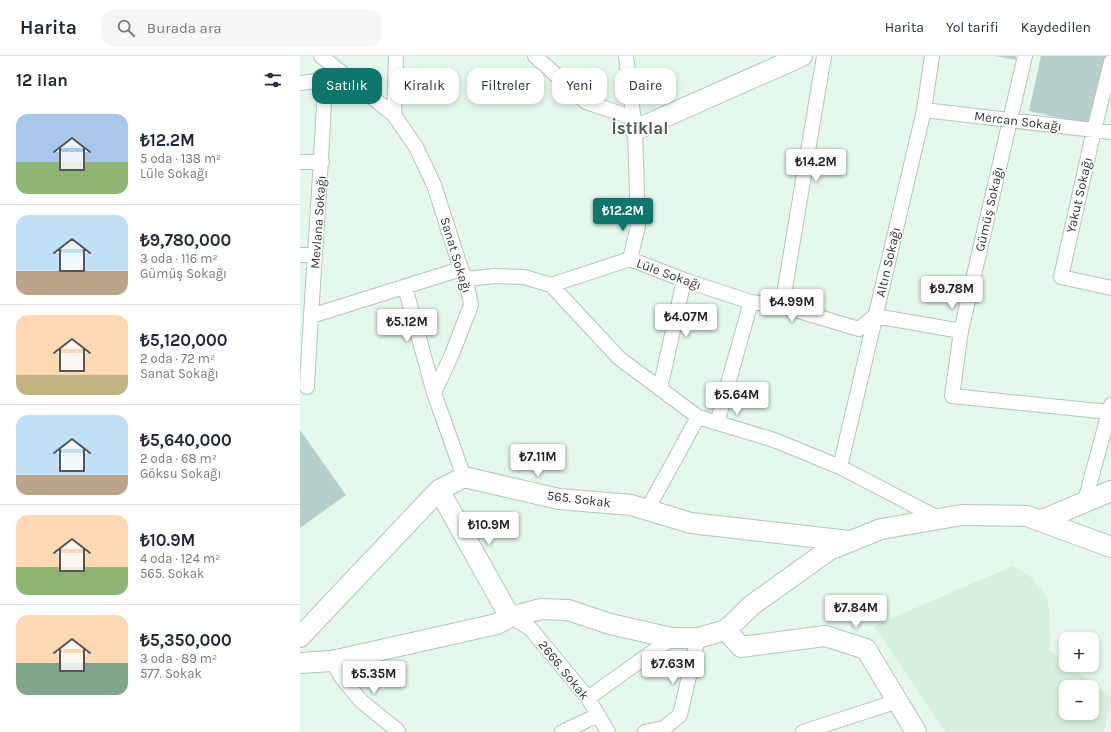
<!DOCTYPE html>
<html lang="tr">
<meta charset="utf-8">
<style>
:root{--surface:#fff;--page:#f6f6f7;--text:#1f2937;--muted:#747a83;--line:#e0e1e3;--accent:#0f766e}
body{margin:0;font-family:Karla,sans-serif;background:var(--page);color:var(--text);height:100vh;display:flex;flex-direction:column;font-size:15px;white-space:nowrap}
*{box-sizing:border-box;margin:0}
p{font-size:13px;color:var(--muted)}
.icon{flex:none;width:22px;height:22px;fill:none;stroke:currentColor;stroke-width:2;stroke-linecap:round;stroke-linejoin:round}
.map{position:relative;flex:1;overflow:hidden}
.drawer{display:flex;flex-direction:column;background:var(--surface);width:300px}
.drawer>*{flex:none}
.banner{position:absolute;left:12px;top:12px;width:380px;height:36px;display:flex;gap:8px}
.fabs{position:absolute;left:759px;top:576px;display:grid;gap:8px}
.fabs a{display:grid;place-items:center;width:40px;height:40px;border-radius:8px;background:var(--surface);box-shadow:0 2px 6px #0003;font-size:20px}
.price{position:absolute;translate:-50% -34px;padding:0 9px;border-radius:4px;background:#fff;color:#222;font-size:13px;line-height:26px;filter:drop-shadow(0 1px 2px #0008)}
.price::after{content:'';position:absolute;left:50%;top:24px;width:12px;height:9px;margin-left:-6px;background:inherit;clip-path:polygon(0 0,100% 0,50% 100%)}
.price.on{background:var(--accent);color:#fff}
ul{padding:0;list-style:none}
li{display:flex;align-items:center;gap:12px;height:100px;padding:0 16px}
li+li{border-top:1px solid var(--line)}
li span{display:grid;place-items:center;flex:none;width:112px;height:80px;border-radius:12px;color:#555}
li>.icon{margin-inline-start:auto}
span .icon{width:48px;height:48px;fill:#fffc;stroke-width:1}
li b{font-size:17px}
h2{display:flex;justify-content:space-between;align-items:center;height:48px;padding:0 16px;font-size:17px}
.chip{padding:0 14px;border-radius:12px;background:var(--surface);box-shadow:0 2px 6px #0003;font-size:14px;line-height:36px}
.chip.on{background:var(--accent);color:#fff}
header{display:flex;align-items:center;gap:24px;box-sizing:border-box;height:56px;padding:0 20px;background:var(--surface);border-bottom:1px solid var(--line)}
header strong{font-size:19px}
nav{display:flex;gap:22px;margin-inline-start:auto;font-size:14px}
.search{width:280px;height:36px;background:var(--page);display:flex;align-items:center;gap:10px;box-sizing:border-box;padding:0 14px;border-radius:12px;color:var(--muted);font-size:15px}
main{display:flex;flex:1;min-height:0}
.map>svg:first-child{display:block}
.built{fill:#d5f0de;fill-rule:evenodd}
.building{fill:#b5cfcc}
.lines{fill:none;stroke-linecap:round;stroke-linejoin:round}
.street-casing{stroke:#b3c6b9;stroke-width:16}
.secondary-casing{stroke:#b3c6b9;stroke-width:22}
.street{stroke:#fff;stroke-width:14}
.secondary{stroke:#fff;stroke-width:20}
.labels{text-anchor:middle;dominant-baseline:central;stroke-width:3;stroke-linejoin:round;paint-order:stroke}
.street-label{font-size:13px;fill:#2f3732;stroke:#fff}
.district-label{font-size:17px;font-weight:bold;fill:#495a4f;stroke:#fff}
</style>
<header>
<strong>Harita</strong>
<div class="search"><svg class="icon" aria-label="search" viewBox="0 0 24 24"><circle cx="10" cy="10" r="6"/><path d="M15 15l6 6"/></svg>Burada ara</div>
<nav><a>Harita</a><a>Yol tarifi</a><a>Kaydedilen</a></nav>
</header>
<main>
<section class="drawer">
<h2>12 ilan<svg class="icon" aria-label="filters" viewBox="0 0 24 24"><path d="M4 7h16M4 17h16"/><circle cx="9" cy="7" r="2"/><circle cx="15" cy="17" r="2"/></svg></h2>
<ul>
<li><span style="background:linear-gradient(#a9c7e8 60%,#8fb573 0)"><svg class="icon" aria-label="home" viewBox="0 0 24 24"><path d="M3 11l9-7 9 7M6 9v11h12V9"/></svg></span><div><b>₺12.2M</b><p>5 oda · 138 m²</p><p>Lüle Sokağı</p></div></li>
<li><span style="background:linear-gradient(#bfe0f5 70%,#b9a48a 0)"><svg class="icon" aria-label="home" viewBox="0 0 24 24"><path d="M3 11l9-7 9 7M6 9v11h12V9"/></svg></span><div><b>₺9,780,000</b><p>3 oda · 116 m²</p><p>Gümüş Sokağı</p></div></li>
<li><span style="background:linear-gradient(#ffd9b3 75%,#c2b280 0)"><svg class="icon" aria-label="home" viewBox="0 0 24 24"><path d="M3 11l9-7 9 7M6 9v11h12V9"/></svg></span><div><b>₺5,120,000</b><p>2 oda · 72 m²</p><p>Sanat Sokağı</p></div></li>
<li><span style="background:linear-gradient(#bfe0f5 75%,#b9a48a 0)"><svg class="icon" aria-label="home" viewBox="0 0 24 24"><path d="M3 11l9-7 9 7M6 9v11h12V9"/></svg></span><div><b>₺5,640,000</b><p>2 oda · 68 m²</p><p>Göksu Sokağı</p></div></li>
<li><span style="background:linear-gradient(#ffd9b3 65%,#8fb573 0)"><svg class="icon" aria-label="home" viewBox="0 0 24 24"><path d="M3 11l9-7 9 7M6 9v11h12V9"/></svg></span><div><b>₺10.9M</b><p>4 oda · 124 m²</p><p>565. Sokak</p></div></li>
<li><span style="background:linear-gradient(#ffd9b3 60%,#7fa58c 0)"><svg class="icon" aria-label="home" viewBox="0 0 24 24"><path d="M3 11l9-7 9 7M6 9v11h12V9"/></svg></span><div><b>₺5,350,000</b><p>3 oda · 89 m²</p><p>577. Sokak</p></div></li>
</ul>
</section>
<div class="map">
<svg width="811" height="676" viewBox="0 0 811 676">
<rect width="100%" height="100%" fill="#e4f8eb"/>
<!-- built -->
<path class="built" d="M 713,510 L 732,522 L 746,540 L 750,559 L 750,595 L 766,607 L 766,609 L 769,609 L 811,642 L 804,676 L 645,676 L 574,570 ZM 766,631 L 792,631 L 792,657 L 766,657 Z"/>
<!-- building -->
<path class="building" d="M 695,0 L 716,0 L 716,4 Z
M 741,0 L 806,0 L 791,69 L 729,55 Z
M 0,374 L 46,439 L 0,472 Z"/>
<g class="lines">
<defs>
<path id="street" d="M 21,0 L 94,59
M 96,0 L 94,59 L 116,91 L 134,129 L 161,213 L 166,223 L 171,249 L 152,298 L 134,337 L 164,421
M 235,0 L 286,46 L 334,62
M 725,0 L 661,275 L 652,340 L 809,356
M 811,6 L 794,74 L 761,221 L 811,232
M 0,27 L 25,24
M 624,54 L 811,76
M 0,106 L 22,106
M 0,199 L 15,199
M 330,203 L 384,224 L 451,246 L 482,250 L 559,273 L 575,260 L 661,275
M 166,223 L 195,220 L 224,221 L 251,229 L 330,203 L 338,170 L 335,74 L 326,0
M 251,229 L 319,302 L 398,361 L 474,384 L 540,411 L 640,463
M 105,231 L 134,337
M 482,250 L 524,0
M 11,260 L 161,213
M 7,331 C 12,228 21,126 25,24 L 47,21
M 360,333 L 384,224
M 417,367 L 451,246
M 540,411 L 624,54 L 632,0
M 785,445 L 811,349
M 347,454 L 398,361
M 210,561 L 230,572 L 288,642 L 308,676
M 32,605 L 42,622 L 61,645 L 97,674 L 98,676
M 288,642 L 372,582
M 262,676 L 298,659
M 345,676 L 364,672 L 380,659 L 398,582
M 503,676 L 598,645"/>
<path id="secondary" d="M 335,74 L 502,0
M 139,434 L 210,561
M 740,465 L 811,435
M 426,574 L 441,591 L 525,580 L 566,593 L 616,676
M 0,581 L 139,434 L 164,421 L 259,443 L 331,449 L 391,467 L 549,485
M 0,607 L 32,605 L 197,568 L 210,561 L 241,553 L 268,554 L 310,568 L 372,582 L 398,582 L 426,574 L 452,549 L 529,494 L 581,473 L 662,459 L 727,460 L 811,491"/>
</defs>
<!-- street casing -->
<use href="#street" class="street-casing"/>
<!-- secondary casing -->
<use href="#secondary" class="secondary-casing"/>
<!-- street -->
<use href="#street" class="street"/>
<!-- secondary -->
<use href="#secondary" class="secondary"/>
</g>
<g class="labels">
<!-- street labels -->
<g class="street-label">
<text transform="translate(718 65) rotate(7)">Mercan Sokağı</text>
<text transform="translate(779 139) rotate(-77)">Yakut Sokağı</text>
<text transform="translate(689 153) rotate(-77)">Gümüş Sokağı</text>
<text transform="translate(18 166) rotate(-86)">Mevlana Sokağı</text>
<text transform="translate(156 199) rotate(73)">Sanat Sokağı</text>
<text transform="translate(588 206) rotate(-77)">Altın Sokağı</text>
<text transform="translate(369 218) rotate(20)">Lüle Sokağı</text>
<text transform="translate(279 443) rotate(7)">565. Sokak</text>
<text transform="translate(264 614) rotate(51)">2666. Sokak</text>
</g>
<!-- district labels -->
<g class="district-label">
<text x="340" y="72">İstiklal</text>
</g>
</g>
</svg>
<div class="fabs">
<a>+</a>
<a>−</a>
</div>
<b class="price" style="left:516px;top:127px">₺14.2M</b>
<b class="price on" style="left:323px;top:176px">₺12.2M</b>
<b class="price" style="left:652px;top:254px">₺9.78M</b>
<b class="price" style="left:492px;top:267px">₺4.99M</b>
<b class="price" style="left:386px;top:282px">₺4.07M</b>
<b class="price" style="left:107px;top:287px">₺5.12M</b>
<b class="price" style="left:437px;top:360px">₺5.64M</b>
<b class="price" style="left:238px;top:422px">₺7.11M</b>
<b class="price" style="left:189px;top:490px">₺10.9M</b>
<b class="price" style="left:556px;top:573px">₺7.84M</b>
<b class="price" style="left:373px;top:629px">₺7.63M</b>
<b class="price" style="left:74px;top:639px">₺5.35M</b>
<div class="banner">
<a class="chip on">Satılık</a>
<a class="chip">Kiralık</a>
<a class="chip">Filtreler</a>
<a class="chip">Yeni</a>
<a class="chip">Daire</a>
</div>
</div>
</main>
